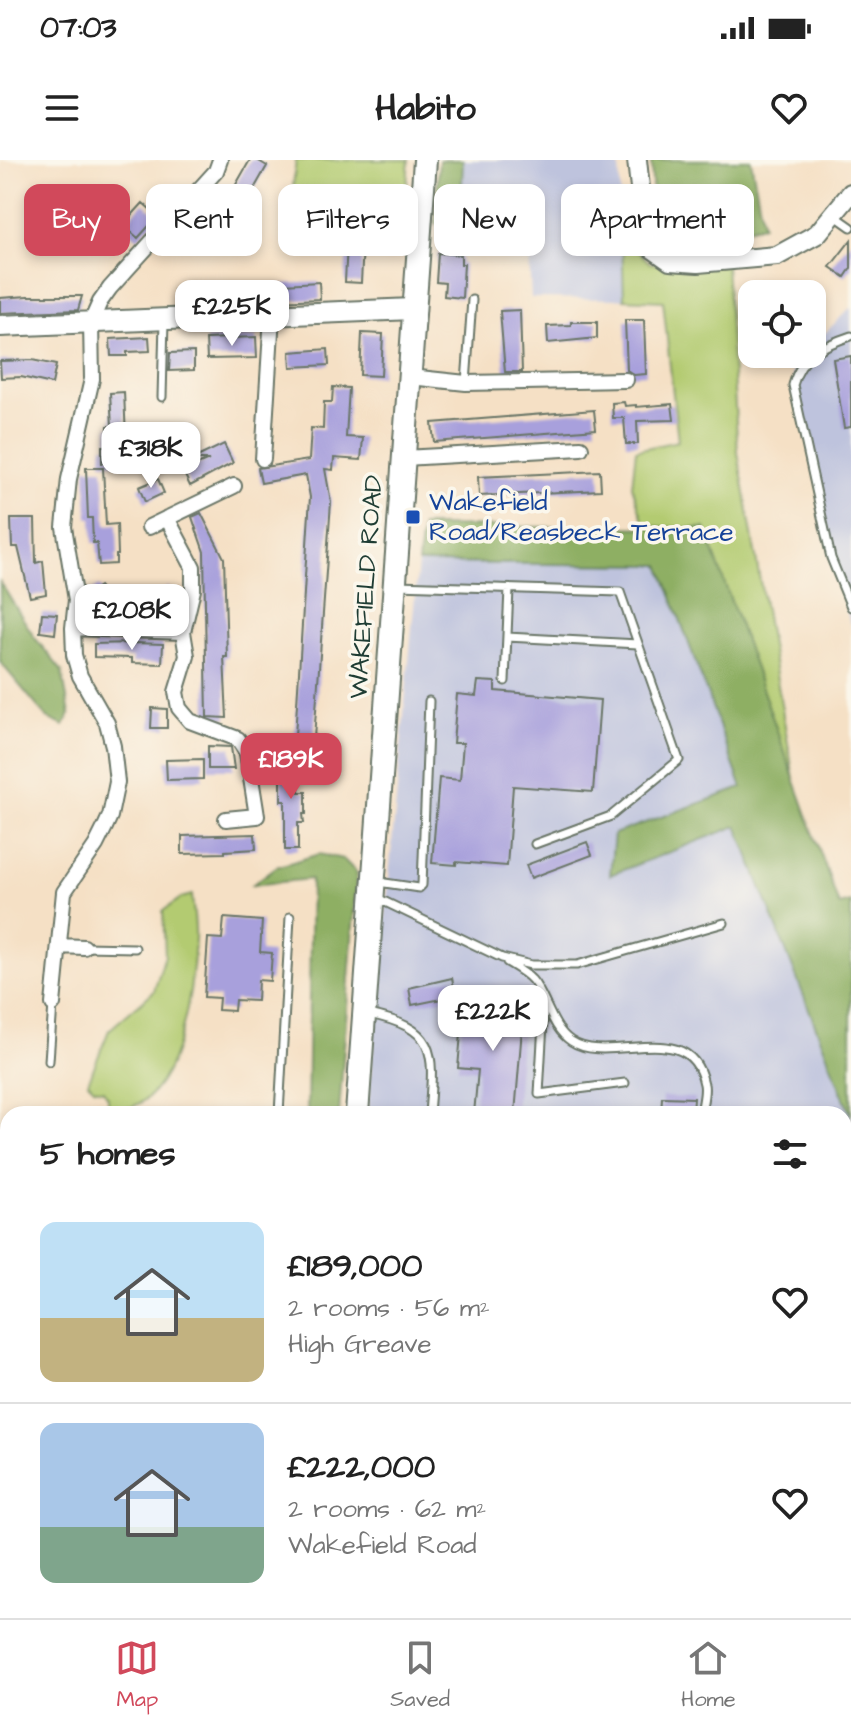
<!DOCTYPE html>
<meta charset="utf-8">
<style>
:root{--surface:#fff;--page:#f6f6f6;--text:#222;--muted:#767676;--line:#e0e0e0;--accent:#d1495b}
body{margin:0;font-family:"Architects Daughter",sans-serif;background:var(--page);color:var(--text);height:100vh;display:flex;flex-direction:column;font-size:30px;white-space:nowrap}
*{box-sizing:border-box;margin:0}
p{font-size:26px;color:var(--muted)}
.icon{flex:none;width:44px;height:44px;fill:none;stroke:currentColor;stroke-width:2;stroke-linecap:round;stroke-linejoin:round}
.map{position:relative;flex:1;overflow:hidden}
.drawer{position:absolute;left:0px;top:946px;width:852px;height:512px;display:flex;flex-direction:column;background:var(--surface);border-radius:24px 24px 0 0;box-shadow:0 4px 12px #0003}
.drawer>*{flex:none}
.hud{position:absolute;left:24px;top:24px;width:804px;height:72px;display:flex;gap:16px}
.controls{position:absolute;left:738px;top:120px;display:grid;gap:16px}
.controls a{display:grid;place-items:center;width:88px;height:88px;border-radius:16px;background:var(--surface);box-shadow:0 4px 12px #0003;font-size:40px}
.price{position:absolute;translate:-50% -68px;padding:0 18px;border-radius:16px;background:#fff;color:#222;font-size:26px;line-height:52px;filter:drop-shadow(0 2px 4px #0008)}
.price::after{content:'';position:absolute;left:50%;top:48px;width:24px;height:18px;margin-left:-12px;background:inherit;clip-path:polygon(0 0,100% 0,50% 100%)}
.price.on{background:var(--accent);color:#fff}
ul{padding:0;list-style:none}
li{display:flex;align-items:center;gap:24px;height:200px;padding:0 40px}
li+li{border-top:2px solid var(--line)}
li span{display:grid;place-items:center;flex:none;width:224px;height:160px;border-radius:16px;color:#555}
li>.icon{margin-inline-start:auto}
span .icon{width:96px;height:96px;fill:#fffc;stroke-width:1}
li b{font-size:34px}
h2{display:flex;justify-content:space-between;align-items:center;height:96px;padding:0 40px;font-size:34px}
.tag{padding:0 28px;border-radius:16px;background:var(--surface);box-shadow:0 4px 12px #0003;font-size:28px;line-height:72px}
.tag.on{background:var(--accent);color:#fff}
.status{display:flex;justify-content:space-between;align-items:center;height:56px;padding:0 40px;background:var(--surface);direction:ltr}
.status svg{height:22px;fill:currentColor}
header{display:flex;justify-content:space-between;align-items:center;height:104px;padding:0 40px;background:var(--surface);font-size:36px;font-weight:700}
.tabs{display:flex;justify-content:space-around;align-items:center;height:112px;border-top:2px solid var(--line);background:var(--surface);font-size:22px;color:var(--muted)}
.tabs a{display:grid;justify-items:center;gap:4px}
.tabs .on{color:var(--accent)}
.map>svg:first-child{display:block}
.built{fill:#d6d8f8}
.industrial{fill:#bec3dd}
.green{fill:#b3cb71;stroke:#698452;stroke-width:2}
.forest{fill:#8eaf63;stroke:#56764c;stroke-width:2}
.building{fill:#a8a0dc}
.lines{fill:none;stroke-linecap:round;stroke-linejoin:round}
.service-casing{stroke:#6a7667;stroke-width:11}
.minor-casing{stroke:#6a7667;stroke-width:18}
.tertiary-casing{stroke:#6a7667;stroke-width:22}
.secondary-casing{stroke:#6a7667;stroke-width:24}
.primary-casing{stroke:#6a7667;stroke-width:26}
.service{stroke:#fff;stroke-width:7}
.minor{stroke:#fff;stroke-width:14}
.tertiary{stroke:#fff;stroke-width:18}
.secondary{stroke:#fff;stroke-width:20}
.primary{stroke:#fff;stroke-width:22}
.transit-dot{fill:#1a4fb4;stroke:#fbf7ec;stroke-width:3}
.labels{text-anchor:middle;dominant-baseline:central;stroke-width:7;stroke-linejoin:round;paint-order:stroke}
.transit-label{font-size:26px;fill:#164399;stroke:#fbf7ec;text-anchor:start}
.street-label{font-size:26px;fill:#1f3d34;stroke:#fbf7ec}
</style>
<div class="status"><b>07:03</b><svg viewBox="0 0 49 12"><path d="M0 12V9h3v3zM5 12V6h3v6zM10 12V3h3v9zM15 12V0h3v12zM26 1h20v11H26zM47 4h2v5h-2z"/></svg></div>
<header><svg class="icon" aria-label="menu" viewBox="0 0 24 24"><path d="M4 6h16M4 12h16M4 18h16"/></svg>Habito<svg class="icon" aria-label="heart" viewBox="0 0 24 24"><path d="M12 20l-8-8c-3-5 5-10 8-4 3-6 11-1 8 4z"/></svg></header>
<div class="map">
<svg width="851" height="1458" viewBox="0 0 851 1458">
<rect width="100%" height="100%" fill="#fbf7ec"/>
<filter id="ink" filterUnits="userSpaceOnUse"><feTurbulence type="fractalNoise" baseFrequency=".0125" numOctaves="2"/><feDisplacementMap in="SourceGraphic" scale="16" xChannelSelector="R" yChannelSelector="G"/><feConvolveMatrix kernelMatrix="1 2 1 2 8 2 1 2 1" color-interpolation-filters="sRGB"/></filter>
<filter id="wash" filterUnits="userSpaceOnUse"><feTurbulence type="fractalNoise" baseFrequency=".006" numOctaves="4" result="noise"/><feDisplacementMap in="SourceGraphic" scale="32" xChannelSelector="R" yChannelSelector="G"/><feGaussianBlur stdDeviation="1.8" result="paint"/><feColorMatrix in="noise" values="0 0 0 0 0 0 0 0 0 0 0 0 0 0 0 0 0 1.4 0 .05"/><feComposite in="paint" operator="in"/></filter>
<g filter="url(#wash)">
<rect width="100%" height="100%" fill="#f5e0c5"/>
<!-- built -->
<path class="built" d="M 384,1450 L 493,1450 L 494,1458 L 385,1458 Z"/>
<!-- industrial -->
<path class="industrial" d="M 463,0 L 619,0 L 624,139 L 531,138 L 529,97 L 459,87 Z
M 851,147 L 851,469 L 791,206 L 803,194 L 812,194 L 812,186 Z
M 418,403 L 660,405 L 742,628 L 615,674 L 611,715 L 737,666 L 851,956 L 851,1107 L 844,1109 L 844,954 L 367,954 Z"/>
<!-- green -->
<path class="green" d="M 296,0 L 409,0 L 403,71 L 288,68 Z
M 622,75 L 650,103 L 726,105 L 738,293 L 794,619 L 705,369 L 645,366 L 632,326 L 636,290 L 678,281 L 663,141 L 624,139 Z
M 192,735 C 193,750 196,765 195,779 C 193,824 181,929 132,947 C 126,950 115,947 108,946 L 108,937 L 103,930 L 94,928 L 88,922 L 109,870 L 154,831 L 165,795 L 163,751 L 181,738 Z
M 851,1171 L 851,1458 L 494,1458 L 493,1450 L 844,1450 L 844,1172 Z
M 101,1450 L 342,1450 L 343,1458 L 103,1458 Z"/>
<!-- forest -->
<path class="forest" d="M 439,0 L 463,0 L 460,68 L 435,64 Z
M 651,0 L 751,0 L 763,65 L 703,79 L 654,64 Z
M 422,366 L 705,368 L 839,745 L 851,742 L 851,956 L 737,666 L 610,715 L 614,674 L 742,628 L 660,405 L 418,403 Z
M 0,422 L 35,478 L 62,511 L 70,554 L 64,566 L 47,558 L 0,502 Z
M 319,694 L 343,699 L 357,713 L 339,954 L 307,954 L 311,719 L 252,725 L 276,707 Z
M 851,1107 L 851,1171 L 844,1172 L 844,1109 Z"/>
<g id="blocks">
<!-- building -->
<path class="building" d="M 250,0 L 257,0 L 267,6 L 250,36 L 234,28 Z
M 502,39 L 539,42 L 534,94 L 497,91 Z
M 143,43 L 158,56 L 138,78 L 123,65 Z
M 851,80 L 851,108 L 845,117 L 830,107 Z
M 347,83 L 363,84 L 361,123 L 345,122 Z
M 438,93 L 461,95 L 461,104 L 464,104 L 462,138 L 444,136 L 445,123 L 436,122 Z
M 319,122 L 320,139 L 175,146 L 174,130 Z
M 28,136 L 82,136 L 78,150 L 0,153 L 0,138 Z
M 520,150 L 522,212 L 505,212 L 500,151 Z
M 625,160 L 644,160 L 646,214 L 634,215 L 627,210 Z
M 571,162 L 597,162 L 597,178 L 548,183 L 547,166 L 571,165 Z
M 362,173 L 383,174 L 381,216 L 360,215 Z
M 149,177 L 150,191 L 127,192 L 127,196 L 111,196 L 110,179 Z
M 256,177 L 257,198 L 207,199 L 206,179 Z
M 328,189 L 329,205 L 291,207 L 290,192 Z
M 194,192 L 194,210 L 169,211 L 170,193 Z
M 851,196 L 851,267 L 844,268 L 833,199 Z
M 32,200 L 56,205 L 52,224 L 21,217 L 1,218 L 0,201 Z
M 333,227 L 349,228 L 346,277 L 363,278 L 361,300 L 334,298 L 333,310 L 325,309 L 331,342 L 314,578 L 295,576 L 310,337 L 306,315 L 261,323 L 258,308 L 309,300 L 311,268 L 323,269 L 324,242 L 332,242 Z
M 124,232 L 127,302 L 102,303 L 102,286 L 108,286 L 108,266 L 112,266 L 110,233 Z
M 624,242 L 625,246 L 636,245 L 636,247 L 672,244 L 674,260 L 637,261 L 638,284 L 626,284 L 624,258 L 613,258 L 612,243 Z
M 594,250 L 596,269 L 434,282 L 432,263 Z
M 224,284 L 233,303 L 190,326 L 183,311 L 209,300 L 191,300 Z
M 86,308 L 103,308 L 106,365 L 117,364 L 118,395 L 116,395 L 116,404 L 99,405 L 97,383 L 93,383 L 92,358 L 88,358 Z
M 600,311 L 601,330 L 479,336 L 478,317 Z
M 158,319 L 164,333 L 145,342 L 139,327 Z
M 201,353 L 224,398 L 227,497 L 224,497 L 227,558 L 207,557 L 204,392 L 192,357 Z
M 11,359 L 35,359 L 36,403 L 43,401 L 46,434 L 30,437 L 18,387 L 12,387 Z
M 99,426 L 104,432 L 163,432 L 167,427 L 177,436 L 167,447 L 124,448 L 98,446 L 88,434 Z
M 42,453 L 57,454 L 55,474 L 40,472 Z
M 132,483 L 163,484 L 162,504 L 132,503 L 132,498 L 94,497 L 94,484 Z
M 478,521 L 495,522 L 495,531 L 600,540 L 593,632 L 513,626 L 507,706 L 456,702 L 456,705 L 432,703 L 439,618 L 460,620 L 463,583 L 453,583 L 457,534 L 476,536 Z
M 152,548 L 167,549 L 167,568 L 151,568 Z
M 208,586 L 231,587 L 234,609 L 208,609 Z
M 203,599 L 203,619 L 167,620 L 166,600 Z
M 274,600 L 292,600 L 292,610 L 298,609 L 299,632 L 306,632 L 306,654 L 303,654 L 304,663 L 298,663 L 298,690 L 285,690 L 285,641 L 281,641 L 281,617 L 274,618 Z
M 255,674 L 256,689 L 225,691 L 225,693 L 182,694 L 182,676 Z
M 587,682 L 592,695 L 531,718 L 526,705 Z
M 224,758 L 262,761 L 260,792 L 272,793 L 270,821 L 258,820 L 257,841 L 235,840 L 234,851 L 218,850 L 219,838 L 204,837 L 208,778 L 222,779 Z
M 452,818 L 456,836 L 412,845 L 409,828 Z
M 464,839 L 524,844 L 515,954 L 474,954 L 478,910 L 458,908 Z
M 662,937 L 694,938 L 693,954 L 661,954 Z"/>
</g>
</g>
<g filter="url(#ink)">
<use href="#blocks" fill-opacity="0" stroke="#6a7667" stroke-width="2"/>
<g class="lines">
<defs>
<path id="service" d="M 834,55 L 851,67
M 851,176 C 824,185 801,195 793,225 L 831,398 L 851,447
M 466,223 L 472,140
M 162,237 L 164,161
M 397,425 L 620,432 L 679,600 L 611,656 L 535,684
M 507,477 L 638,484
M 505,521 L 509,429
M 378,722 L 419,728 L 422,725 L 429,541
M 377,738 L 502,798 L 531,805 L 577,805 L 724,763
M 84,787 L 135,788
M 507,802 C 515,807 526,813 532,820 C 546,836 551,868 571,881 C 609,907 690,855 704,924 C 706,932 702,945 701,954
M 544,845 L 539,934 L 625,923
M 369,854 C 438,869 434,891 429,954
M 49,901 L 53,844
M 279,954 L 290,757"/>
<path id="minor" d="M 410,217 L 466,223 L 626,220
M 404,298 L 581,288
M 263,299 L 272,155
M 167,358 L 193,407 L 193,430 L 183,472 L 187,496 L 176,532 L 179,548 L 190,561 L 238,579 L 247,593 L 257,656 L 226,659
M 149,367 L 234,326
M 73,468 L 183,472
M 59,786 L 84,787
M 53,844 L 64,732 L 96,685 L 105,667 L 110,656 L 117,622 L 113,586 L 107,563 L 80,516 L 74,495 L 73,468 L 76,440 L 64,367 L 69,319 L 92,219 L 91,162 L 100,142 L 110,128 L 216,11 L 220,0"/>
<path id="tertiary" d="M 637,0 L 646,84 L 670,101 L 698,103 L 777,96 L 817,74 L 851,33"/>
<path id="secondary" d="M 0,166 L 413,149"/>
<path id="primary" d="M 357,954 L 425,0
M 364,1450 L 365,1458"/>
</defs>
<!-- service casing -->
<use href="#service" class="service-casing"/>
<!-- minor casing -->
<use href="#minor" class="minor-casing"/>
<!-- tertiary casing -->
<use href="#tertiary" class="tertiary-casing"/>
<!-- secondary casing -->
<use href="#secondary" class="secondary-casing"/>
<!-- primary casing -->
<use href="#primary" class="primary-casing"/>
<!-- service -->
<use href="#service" class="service"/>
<!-- minor -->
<use href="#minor" class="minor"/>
<!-- tertiary -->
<use href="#tertiary" class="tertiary"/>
<!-- secondary -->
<use href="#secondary" class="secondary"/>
<!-- primary -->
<use href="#primary" class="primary"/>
</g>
</g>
<!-- markers -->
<rect class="transit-dot" x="405" y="349" width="16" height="16" rx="4"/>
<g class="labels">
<!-- transit labels -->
<g class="transit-label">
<text x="429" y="342">Wakefield<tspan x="429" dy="30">Road/Reasbeck Terrace</tspan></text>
</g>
<!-- street labels -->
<g class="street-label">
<text transform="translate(366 427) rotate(-86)">WAKEFIELD ROAD</text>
</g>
</g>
</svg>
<div class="controls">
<a><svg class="icon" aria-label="locate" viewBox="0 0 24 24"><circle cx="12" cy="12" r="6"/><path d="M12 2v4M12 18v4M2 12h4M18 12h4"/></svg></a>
</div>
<b class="price" style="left:232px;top:188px">£225K</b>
<b class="price" style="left:151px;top:330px">£318K</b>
<b class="price" style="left:132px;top:492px">£208K</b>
<b class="price on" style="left:291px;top:641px">£189K</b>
<b class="price" style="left:493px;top:893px">£222K</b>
<div class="hud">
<a class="tag on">Buy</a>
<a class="tag">Rent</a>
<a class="tag">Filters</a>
<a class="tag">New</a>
<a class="tag">Apartment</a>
</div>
<section class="drawer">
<h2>5 homes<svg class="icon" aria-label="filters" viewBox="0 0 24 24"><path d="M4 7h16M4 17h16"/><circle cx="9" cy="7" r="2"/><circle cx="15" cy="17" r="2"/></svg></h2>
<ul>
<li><span style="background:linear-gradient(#bfe0f5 60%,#c2b280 0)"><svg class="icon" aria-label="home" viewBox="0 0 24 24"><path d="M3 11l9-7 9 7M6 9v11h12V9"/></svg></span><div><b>£189,000</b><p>2 rooms · 56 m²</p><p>High Greave</p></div><svg class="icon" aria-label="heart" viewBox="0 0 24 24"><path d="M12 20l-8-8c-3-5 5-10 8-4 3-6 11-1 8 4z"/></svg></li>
<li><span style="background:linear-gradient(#a9c7e8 65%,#7fa58c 0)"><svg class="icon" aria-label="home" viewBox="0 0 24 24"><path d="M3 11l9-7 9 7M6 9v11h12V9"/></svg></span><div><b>£222,000</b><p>2 rooms · 62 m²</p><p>Wakefield Road</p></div><svg class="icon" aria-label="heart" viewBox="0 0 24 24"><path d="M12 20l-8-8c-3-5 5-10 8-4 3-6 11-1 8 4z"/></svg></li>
</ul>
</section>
</div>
<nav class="tabs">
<a class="on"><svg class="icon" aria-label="map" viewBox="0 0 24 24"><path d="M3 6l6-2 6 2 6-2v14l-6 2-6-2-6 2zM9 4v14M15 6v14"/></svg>Map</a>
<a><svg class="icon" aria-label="saved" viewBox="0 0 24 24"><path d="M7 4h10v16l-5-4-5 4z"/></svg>Saved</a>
<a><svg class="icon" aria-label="home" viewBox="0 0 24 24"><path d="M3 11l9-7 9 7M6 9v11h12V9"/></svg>Home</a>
</nav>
